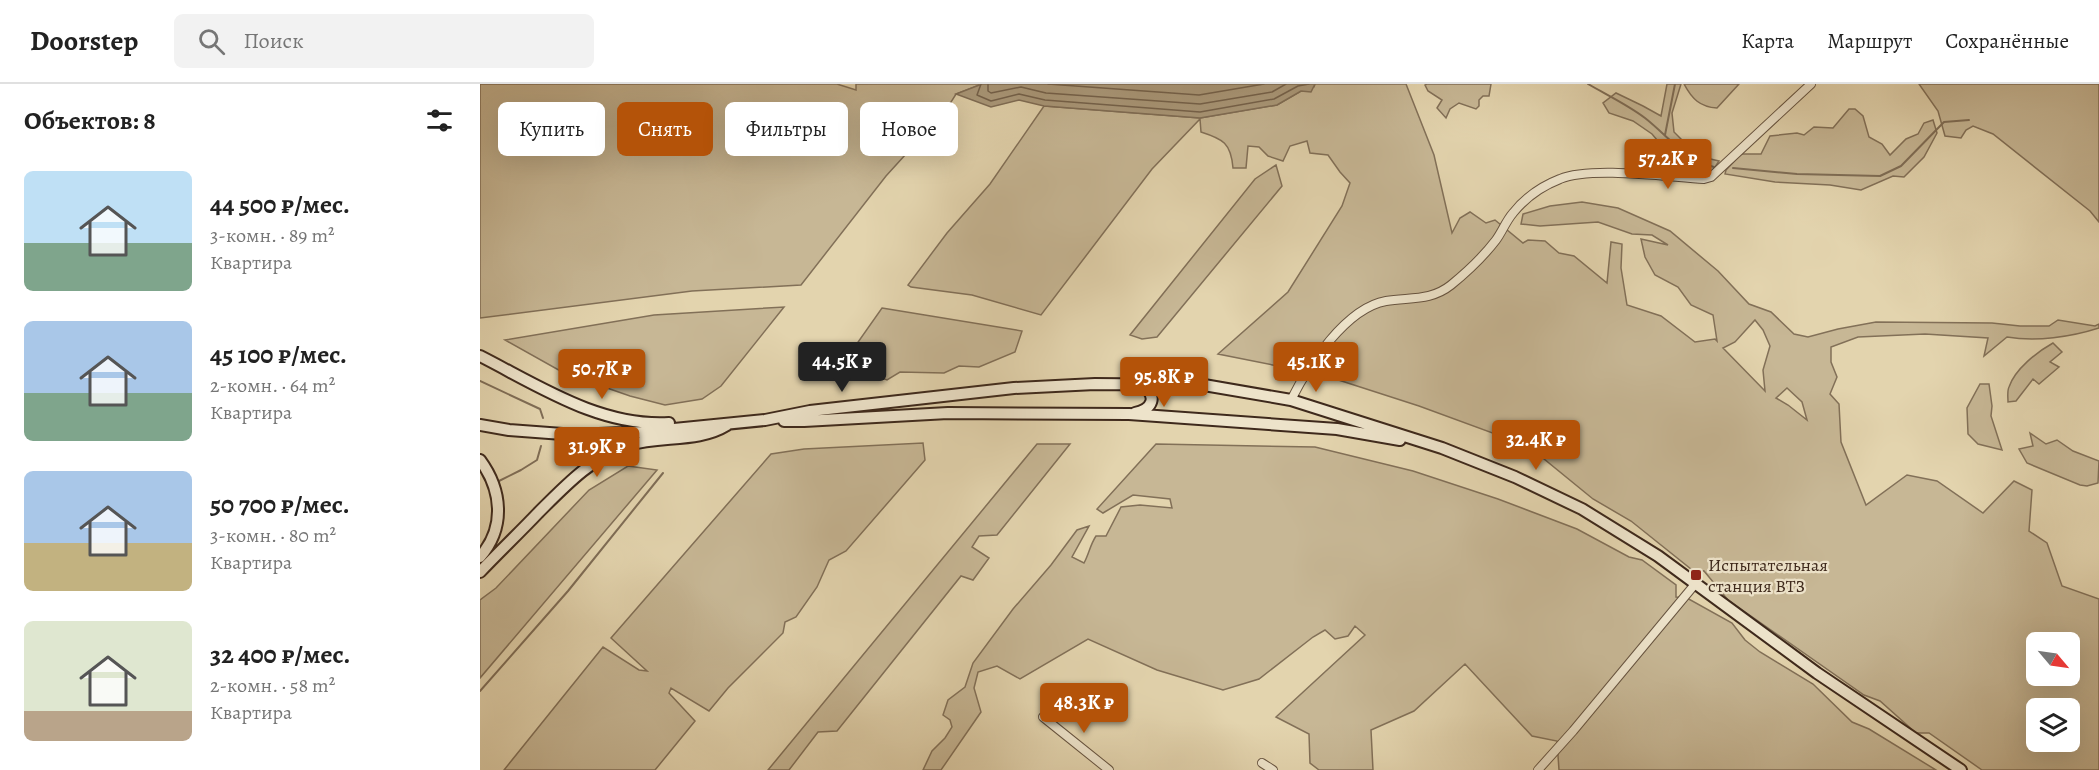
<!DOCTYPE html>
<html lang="ru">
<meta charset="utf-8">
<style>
:root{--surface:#fff;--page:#f2f2f2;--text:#222;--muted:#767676;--line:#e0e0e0;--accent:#b45309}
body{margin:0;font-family:Alegreya,serif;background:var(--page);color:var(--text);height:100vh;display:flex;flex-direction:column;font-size:22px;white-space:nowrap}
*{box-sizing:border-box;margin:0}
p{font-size:20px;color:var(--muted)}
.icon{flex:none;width:33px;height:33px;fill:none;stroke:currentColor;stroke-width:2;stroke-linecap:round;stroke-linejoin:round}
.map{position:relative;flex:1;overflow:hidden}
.panel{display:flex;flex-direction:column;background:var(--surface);width:480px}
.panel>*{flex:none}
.guide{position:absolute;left:18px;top:18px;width:570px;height:54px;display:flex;gap:12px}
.needle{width:39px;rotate:119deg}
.buttons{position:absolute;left:1546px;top:548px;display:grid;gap:12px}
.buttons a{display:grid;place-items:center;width:54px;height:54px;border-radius:9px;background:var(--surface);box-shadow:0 6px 24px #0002;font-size:30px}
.price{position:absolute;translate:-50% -51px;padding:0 14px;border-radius:6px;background:var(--accent);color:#fff;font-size:20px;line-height:39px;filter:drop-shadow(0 2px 3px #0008)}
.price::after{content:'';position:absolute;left:50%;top:36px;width:18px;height:14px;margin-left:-9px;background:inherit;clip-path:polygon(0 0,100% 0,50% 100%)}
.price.active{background:#222;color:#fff}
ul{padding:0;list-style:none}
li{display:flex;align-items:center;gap:18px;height:150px;padding:0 24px}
li span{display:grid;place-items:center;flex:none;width:168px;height:120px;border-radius:9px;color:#555}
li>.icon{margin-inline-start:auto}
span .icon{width:72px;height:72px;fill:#fffc;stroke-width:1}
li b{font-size:26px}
h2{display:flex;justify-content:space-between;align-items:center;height:72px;padding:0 24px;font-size:26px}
.pill{padding:0 21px;border-radius:9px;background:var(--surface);box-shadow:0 6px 24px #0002;font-size:21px;line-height:54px}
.pill.active{background:var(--accent);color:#fff}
header{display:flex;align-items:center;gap:36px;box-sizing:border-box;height:84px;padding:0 30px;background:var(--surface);border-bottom:2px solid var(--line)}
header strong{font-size:28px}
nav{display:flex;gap:33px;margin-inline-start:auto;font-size:21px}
.search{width:420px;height:54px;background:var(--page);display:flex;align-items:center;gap:15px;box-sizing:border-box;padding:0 21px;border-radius:9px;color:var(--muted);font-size:22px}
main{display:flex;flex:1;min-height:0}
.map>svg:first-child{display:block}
.green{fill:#c7b795;stroke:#827058;stroke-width:1.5;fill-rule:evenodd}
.water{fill:#ab9a7c;stroke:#7f6d56;stroke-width:1.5}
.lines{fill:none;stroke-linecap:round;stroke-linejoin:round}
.shore{stroke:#74624c;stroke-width:1.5}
.stream{stroke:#7f6d56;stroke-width:2}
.minor-casing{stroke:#675440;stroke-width:10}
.secondary-casing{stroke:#3e291c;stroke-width:14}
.minor{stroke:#ede3ca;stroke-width:8}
.secondary{stroke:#ede3ca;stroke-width:10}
.poi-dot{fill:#8f2418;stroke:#ede3ca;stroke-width:2}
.labels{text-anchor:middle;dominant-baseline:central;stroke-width:4.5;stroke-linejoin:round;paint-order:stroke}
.poi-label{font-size:18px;fill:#3e291c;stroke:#ede3ca;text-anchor:start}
</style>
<header>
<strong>Doorstep</strong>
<div class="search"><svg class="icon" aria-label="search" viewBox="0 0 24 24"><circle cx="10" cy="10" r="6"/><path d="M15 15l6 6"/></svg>Поиск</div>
<nav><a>Карта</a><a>Маршрут</a><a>Сохранённые</a></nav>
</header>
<main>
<section class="panel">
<h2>Объектов: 8<svg class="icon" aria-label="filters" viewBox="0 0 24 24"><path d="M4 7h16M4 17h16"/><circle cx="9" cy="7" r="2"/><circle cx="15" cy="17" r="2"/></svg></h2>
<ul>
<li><span style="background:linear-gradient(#bfe0f5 60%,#7fa58c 0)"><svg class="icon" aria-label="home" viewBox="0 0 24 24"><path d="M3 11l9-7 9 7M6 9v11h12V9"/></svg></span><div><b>44 500 ₽/мес.</b><p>3-комн. · 89 m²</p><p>Квартира</p></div></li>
<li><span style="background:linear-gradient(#a9c7e8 60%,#7fa58c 0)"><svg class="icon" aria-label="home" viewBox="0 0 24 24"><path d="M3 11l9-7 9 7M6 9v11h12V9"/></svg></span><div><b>45 100 ₽/мес.</b><p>2-комн. · 64 m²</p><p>Квартира</p></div></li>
<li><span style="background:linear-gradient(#a9c7e8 60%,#c2b280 0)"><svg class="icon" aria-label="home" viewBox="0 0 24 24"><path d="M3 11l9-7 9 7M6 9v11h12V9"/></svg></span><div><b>50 700 ₽/мес.</b><p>3-комн. · 80 m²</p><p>Квартира</p></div></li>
<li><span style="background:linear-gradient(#dfe7d0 75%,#b9a48a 0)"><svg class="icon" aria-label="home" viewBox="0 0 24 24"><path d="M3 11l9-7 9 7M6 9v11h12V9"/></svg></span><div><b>32 400 ₽/мес.</b><p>2-комн. · 58 m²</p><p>Квартира</p></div></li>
</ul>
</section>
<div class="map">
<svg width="1619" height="686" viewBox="0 0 1619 686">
<rect width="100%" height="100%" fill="#e3d4ae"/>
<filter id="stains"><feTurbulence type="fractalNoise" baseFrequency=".00333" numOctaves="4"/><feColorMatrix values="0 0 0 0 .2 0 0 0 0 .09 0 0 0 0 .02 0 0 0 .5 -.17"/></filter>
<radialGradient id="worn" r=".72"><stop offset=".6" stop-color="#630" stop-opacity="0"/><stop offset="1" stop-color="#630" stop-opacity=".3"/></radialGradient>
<!-- green -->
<path class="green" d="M 0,0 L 357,0 L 376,6 L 376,0 L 502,0 L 476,10 L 466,26 L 406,92 L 321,201 L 212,207 L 0,234 Z
M 835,0 L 926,0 L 954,71 L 972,149 L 980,134 L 990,128 L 1006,139 L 1015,136 L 1043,159 L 1048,156 L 1065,157 L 1079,169 L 1094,172 L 1127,199 L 1131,158 L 1142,160 L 1141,184 L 1147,221 L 1181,232 L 1215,258 L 1235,255 L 1237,257 L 1233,231 L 1211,221 L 1198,203 L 1175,191 L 1165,173 L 1161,155 L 1188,161 L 1172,151 L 1152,150 L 1118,138 L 1060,142 L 1041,140 L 1043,130 L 1070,122 L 1102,118 L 1138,124 L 1190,147 L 1238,187 L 1269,220 L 1291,228 L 1314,250 L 1328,253 L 1358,245 L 1396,238 L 1512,239 L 1540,242 L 1569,242 L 1578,236 L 1615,242 L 1619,240 L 1619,244 C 1591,253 1556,258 1527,253 L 1504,272 L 1508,254 L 1445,250 L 1378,253 L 1351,263 L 1351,278 L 1357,293 L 1350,310 L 1359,320 L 1361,358 L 1386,421 L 1427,391 L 1457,397 L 1503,429 L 1534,397 L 1552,406 L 1549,447 L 1567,459 L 1582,502 L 1619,515 L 1619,686 L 1502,686 L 1449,649 L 1436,649 L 1400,617 L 1384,611 L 1248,516 L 1224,487 L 1211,485 L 1151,437 L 1113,415 L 1048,362 L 939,322 L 843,291 L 738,270 L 808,208 L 862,122 L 870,99 L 860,88 L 848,71 L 830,69 L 827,57 L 810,62 L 803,77 L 788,72 L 779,63 L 768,62 L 766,84 L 753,84 C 751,59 743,55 721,48 L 720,35 L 672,85 L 561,231 L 492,211 L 431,203 L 428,201 L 467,149 L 510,100 L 564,22 L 720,34 L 797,21 L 821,7 L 834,3 ZM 1275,236 L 1283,246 L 1290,262 L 1283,286 L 1285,307 L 1243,264 L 1255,258 ZM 1307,304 L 1322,318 L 1327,336 L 1308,321 L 1296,314 ZM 1557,558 L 1590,558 L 1590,591 L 1557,591 ZM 1557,624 L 1590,624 L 1590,657 L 1557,657 Z
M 947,0 L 1011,0 L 1009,12 L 1003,12 L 999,16 L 999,22 L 996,25 L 979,19 L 970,25 L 966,34 L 957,24 L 962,16 L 948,7 L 945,1 Z
M 1187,0 L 1201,0 L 1192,29 L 1194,48 L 1218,72 L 1239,77 L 1231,89 L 1194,76 L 1172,50 L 1153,37 L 1129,29 L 1123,19 L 1136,9 L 1163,22 L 1181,32 Z
M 1204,0 L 1259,0 L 1237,24 C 1220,23 1212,15 1204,0 Z
M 1439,0 L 1619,0 L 1619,138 L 1610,127 L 1513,50 L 1493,42 L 1486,46 L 1481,54 L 1465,52 L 1458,27 Z
M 1369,25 L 1375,25 L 1383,32 L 1389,53 L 1402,60 L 1410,71 L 1426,55 L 1438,50 L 1444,39 L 1453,36 L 1457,49 L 1444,73 L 1424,93 L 1413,92 L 1381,106 L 1350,101 L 1295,98 L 1245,90 L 1246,86 L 1261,70 L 1281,70 L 1290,52 L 1317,49 L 1324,51 L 1334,43 L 1353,44 Z
M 796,81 L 802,102 L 677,253 L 662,255 L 650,251 L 775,95 Z
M 304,223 L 241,302 L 222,315 L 185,321 L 150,312 L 84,289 L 25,256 L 174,231 Z
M 402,224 L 542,247 L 535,268 L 499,283 L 479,282 L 464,289 L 420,288 L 407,296 L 385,287 L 357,288 Z
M 1573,259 L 1582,268 L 1570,278 L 1579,283 L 1559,300 L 1553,295 L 1536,317 L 1528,318 C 1528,313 1527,307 1529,303 C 1535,285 1557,268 1573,259 Z
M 1500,300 L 1509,300 L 1512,322 L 1511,332 L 1522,366 L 1498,360 L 1488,350 L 1487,324 Z
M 1550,349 L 1566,360 L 1577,356 L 1593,367 L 1619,377 L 1618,399 L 1607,402 L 1600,401 L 1547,379 L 1539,365 L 1553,362 Z
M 443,359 L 445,376 L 366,467 L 349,476 L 337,503 L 316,533 L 305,538 L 303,549 L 248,604 L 229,627 L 191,604 L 189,609 L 215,637 L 175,686 L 24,686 L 123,563 L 159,586 L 167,587 L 131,554 L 291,370 L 324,365 Z
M 557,360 L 590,360 L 517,451 L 499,452 L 492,463 L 509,474 L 493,496 L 481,492 L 357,647 L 338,648 L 309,686 L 288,686 Z
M 676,360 L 835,363 L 933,387 L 1018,415 L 1097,445 L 1149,473 L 1162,476 L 1196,501 L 1196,513 L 1207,514 L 1252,539 L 1265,556 L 1280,568 L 1333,600 L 1372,638 L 1389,645 L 1456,686 L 1079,686 L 1077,657 L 1052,652 L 985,580 L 934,627 L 891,646 L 893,686 L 839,686 L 830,679 L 829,650 L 796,633 L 885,551 L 875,542 L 868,552 L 855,555 L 845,546 L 833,553 L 779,595 L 743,606 L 677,586 L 608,555 L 540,595 L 517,582 L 498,588 L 494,604 L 501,628 L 461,686 L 443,686 L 452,667 L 465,654 L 472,643 L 470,636 L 463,631 L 468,616 L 485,603 L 493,579 L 533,525 L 571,481 L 597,446 L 609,442 L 592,473 L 604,479 C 609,470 610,461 616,452 L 626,452 L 641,423 L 660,421 L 692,424 L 690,415 L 653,411 L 623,429 L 617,425 Z
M 148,382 L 177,386 L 0,594 L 0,516 L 16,504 L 109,406 Z"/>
<!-- water -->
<path class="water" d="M 502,0 L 835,0 L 831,8 L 821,7 L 797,21 L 720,34 L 564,22 L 539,16 L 511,23 L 476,10 Z"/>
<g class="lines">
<!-- shore -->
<path class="shore" d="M 501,0 L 497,11 L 511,17 L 539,10 L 565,16 L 720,28 L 794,15 L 818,2 L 829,0
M 508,0 L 508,7 L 511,9 L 541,3 L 566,9 L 720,20 L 792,8 L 806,0
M 568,0 L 719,11 L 784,0"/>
<!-- stream -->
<path class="stream" d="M 1108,0 C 1127,11 1148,21 1165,34 C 1188,52 1205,76 1234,83
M 1185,51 L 1195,0
M 1253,84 L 1317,90 L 1400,92 L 1421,82 L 1464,38 L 1489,36
M 0,297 L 60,325 L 63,334
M 19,397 L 41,386 L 57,376 L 61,362
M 0,607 L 88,507 L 183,389"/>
<defs>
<path id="minor" d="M 811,316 C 828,282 866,224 906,217 C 930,213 951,217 971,201 C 987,188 1003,173 1016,156 C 1022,148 1026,137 1033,129 C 1045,114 1062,102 1080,95 C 1111,82 1188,93 1224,95 L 1231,93 L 1331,0
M 563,633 L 629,686
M 782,679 L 793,686
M 1058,686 L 1093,647 L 1216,499"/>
<path id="secondary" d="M 0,272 C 59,302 120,343 189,339
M 655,329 C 673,325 678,312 662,301
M 304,337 L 324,337 L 468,329 L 649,330 L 857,345 L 920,356
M 0,341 L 29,346 L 96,351 L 164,348 L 285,336 L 330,327 L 534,304 L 615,300 L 724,301 L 811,316 L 962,364 L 1035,393 L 1102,425 L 1178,472 L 1337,589 L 1481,686
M 0,376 C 22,406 26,443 0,473
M 0,488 C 19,468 39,449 58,429 C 85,402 112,373 149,361 C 181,351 218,359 247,341"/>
</defs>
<!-- minor casing -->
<use href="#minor" class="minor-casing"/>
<!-- secondary casing -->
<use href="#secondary" class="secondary-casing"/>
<!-- minor -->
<use href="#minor" class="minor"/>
<!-- secondary -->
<use href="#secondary" class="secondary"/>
</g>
<!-- markers -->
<rect class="poi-dot" x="1210" y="485" width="12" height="12" rx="3"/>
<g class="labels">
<!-- poi labels -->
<g class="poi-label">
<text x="1228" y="481">Испытательная<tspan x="1228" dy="21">станция ВТЗ</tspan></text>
</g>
</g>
<rect width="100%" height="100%" filter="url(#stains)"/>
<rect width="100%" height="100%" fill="url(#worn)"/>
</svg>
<div class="buttons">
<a><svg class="needle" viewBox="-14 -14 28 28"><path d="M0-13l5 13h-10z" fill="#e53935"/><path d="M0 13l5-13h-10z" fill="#767676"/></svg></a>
<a><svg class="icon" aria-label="layers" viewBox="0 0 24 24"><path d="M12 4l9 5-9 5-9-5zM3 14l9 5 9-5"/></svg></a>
</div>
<b class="price" style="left:1188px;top:106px">57.2K ₽</b>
<b class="price active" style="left:362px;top:309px">44.5K ₽</b>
<b class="price" style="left:836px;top:309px">45.1K ₽</b>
<b class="price" style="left:122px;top:316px">50.7K ₽</b>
<b class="price" style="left:684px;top:324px">95.8K ₽</b>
<b class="price" style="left:1056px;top:387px">32.4K ₽</b>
<b class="price" style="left:117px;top:394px">31.9K ₽</b>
<b class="price" style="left:604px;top:650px">48.3K ₽</b>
<div class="guide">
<a class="pill">Купить</a>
<a class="pill active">Снять</a>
<a class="pill">Фильтры</a>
<a class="pill">Новое</a>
</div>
</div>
</main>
